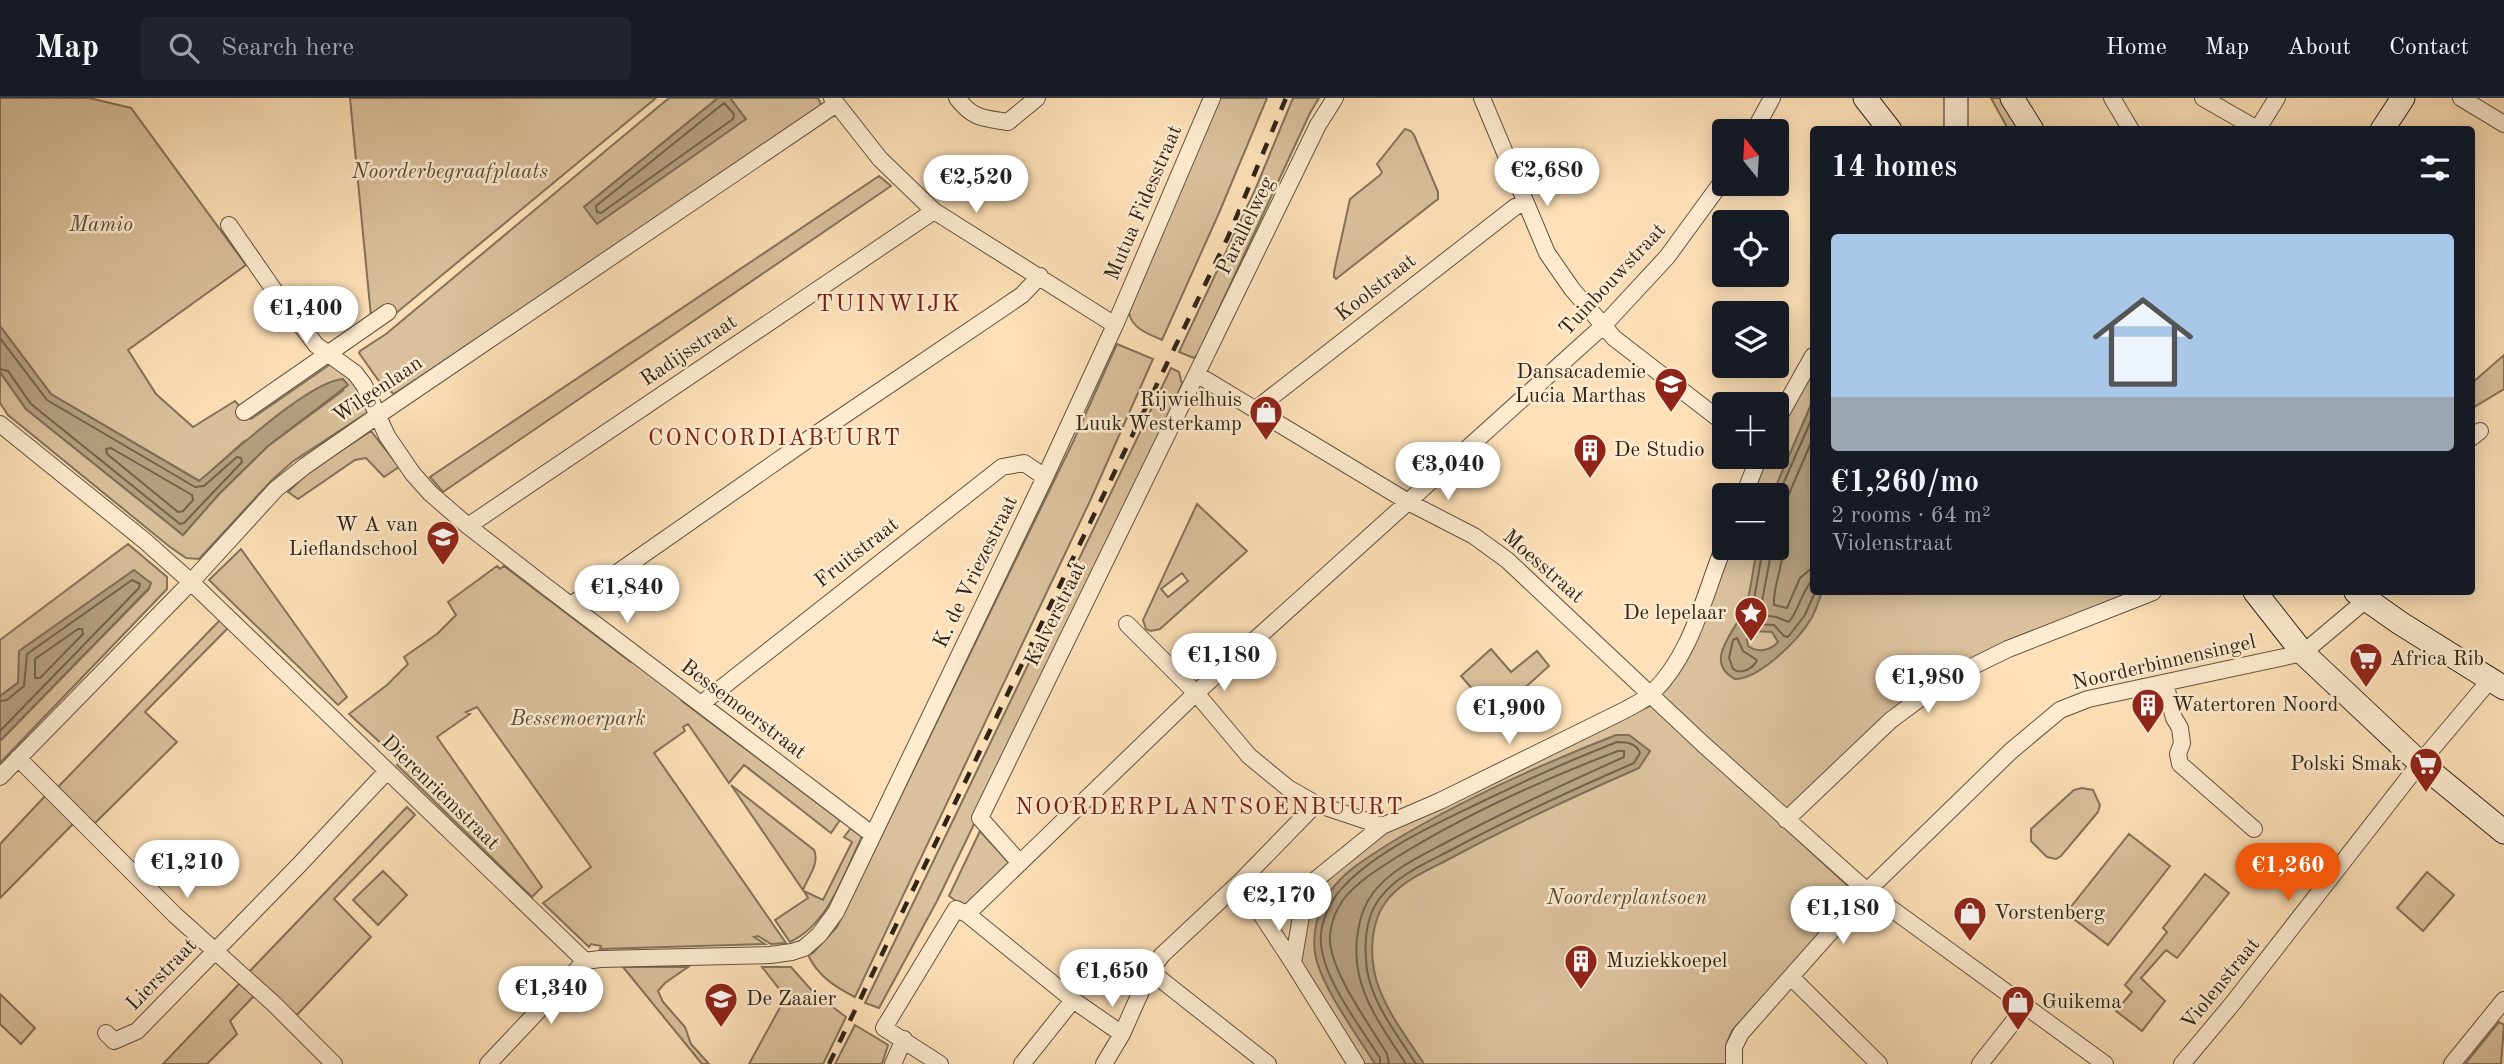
<!DOCTYPE html>
<meta charset="utf-8">
<style>
:root{--surface:#171b24;--page:#20242c;--text:#f1f3f6;--muted:#9ea1a6;--line:#363941;--accent:#ea580c}
body{margin:0;font-family:"Old Standard TT",serif;background:var(--page);color:var(--text);height:100vh;display:flex;flex-direction:column;font-size:26px;white-space:nowrap}
*{box-sizing:border-box;margin:0}
p{font-size:23px;color:var(--muted)}
.icon{flex:none;width:38px;height:38px;fill:none;stroke:currentColor;stroke-width:2;stroke-linecap:round;stroke-linejoin:round}
.map{position:relative;flex:1;overflow:hidden}
.panel{position:absolute;left:1810px;top:28px;width:665px;height:469px;display:flex;flex-direction:column;background:var(--surface);border-radius:7px;box-shadow:0 4px 18px #0003}
.panel>*{flex:none}
.needle{width:46px;rotate:342deg}
.fabs{position:absolute;left:1712px;top:21px;display:grid;gap:14px}
.fabs a{display:grid;place-items:center;width:77px;height:77px;border-radius:7px;background:var(--surface);box-shadow:0 4px 18px #0003;font-size:35px}
.price{position:absolute;translate:-50% -60px;padding:0 16px;border-radius:24px;background:#fff;color:#222;font-size:23px;line-height:46px;filter:drop-shadow(0 2px 4px #0008)}
.price::after{content:'';position:absolute;left:50%;top:42px;width:21px;height:16px;margin-left:-10px;background:inherit;clip-path:polygon(0 0,100% 0,50% 100%)}
.price.current{background:var(--accent);color:#fff}
ul{padding:0;list-style:none}
li{display:grid;align-content:center;gap:14px;height:371px;padding:0 21px}
li span{display:grid;place-items:center;height:217px;border-radius:7px;color:#555}
li>.icon{margin-inline-start:auto}
span .icon{width:126px;height:126px;fill:#fffc;stroke-width:1}
li b{font-size:30px}
h2{display:flex;justify-content:space-between;align-items:center;height:84px;padding:0 21px;font-size:30px}
header{display:flex;align-items:center;gap:42px;box-sizing:border-box;height:98px;padding:0 35px;background:var(--surface);border-bottom:2px solid var(--line)}
header strong{font-size:33px}
nav{display:flex;gap:38px;margin-inline-start:auto;font-size:24px}
.search{width:490px;height:63px;background:var(--page);display:flex;align-items:center;gap:18px;box-sizing:border-box;padding:0 24px;border-radius:7px;color:var(--muted);font-size:26px}
.map>svg:first-child{display:block}
.green{fill:#dac09c;stroke:#84725a;stroke-width:2;fill-rule:evenodd}
.water{fill:#b7a081;stroke:#816e57;stroke-width:2;fill-rule:evenodd}
.lines{fill:none;stroke-linecap:round;stroke-linejoin:round}
.shore{stroke:#73624c;stroke-width:2}
.street-casing{stroke:#625240;stroke-width:18}
.secondary-casing{stroke:#2f2318;stroke-width:25}
.street{stroke:#feebd0;stroke-width:16}
.secondary{stroke:#feebd0;stroke-width:23}
.rail{stroke:#2f2318;stroke-width:4.5;stroke-dasharray:12 12;stroke-linecap:butt}
.labels{text-anchor:middle;dominant-baseline:central;stroke-width:5;stroke-linejoin:round;paint-order:stroke}
.park-label{font-size:21px;font-style:italic;fill:#5a4a39;stroke:#feebd0}
.street-label{font-size:21px;fill:#2f2318;stroke:#feebd0}
.poi-label{font-size:21px;fill:#2f2318;stroke:#feebd0;text-anchor:start}
.neighbourhood-label{font-size:23px;letter-spacing:2px;fill:#7a1f14;stroke:#feebd0}
.quarter-label{font-size:24px;letter-spacing:2px;fill:#7a1f14;stroke:#feebd0}
</style>
<header>
<strong>Map</strong>
<div class="search"><svg class="icon" aria-label="search" viewBox="0 0 24 24"><circle cx="10" cy="10" r="6"/><path d="M15 15l6 6"/></svg>Search here</div>
<nav><a>Home</a><a>Map</a><a>About</a><a>Contact</a></nav>
</header>
<div class="map">
<svg width="2504" height="966" viewBox="0 0 2504 966">
<rect width="100%" height="100%" fill="#fde0b7"/>
<filter id="stains"><feTurbulence type="fractalNoise" baseFrequency=".00286" numOctaves="4"/><feColorMatrix values="0 0 0 0 .2 0 0 0 0 .09 0 0 0 0 .02 0 0 0 .5 -.17"/></filter>
<radialGradient id="worn" r=".72"><stop offset=".6" stop-color="#630" stop-opacity="0"/><stop offset="1" stop-color="#630" stop-opacity=".3"/></radialGradient>
<!-- green -->
<path class="green" d="M 0,0 L 89,0 L 131,10 L 246,167 L 128,252 L 156,296 L 193,329 L 235,303 L 251,321 L 335,263 L 374,310 L 292,364 L 271,383 L 199,461 L 186,460 L 170,449 L 8,317 L 0,305 L 0,274 L 26,311 L 183,437 L 219,396 L 268,348 L 344,292 L 243,344 L 200,383 L 51,296 L 0,228 Z
M 350,0 L 656,0 L 389,221 L 372,229 Z
M 669,0 L 718,0 L 584,109 L 745,20 L 730,0 L 818,0 L 823,11 L 394,296 L 381,286 L 359,255 L 360,253 L 386,236 Z
M 1219,0 L 1267,0 L 1219,115 L 1162,242 C 1148,236 1131,230 1129,214 Z
M 1293,0 L 1319,0 L 1310,15 L 1198,256 L 1194,260 L 1179,254 L 1255,92 Z
M 1991,0 L 2007,0 L 2027,31 L 2008,31 Z
M 1405,31 L 1411,33 L 1414,37 L 1438,94 L 1438,101 L 1336,181 L 1334,179 L 1334,174 L 1350,101 L 1380,77 L 1382,74 L 1377,66 Z
M 879,78 L 891,88 L 443,394 L 430,379 Z
M 1117,246 L 1153,261 L 1090,403 L 855,899 C 835,889 818,878 808,857 L 813,855 L 837,829 L 1073,344 Z
M 2504,257 L 2504,291 L 2471,311 L 2471,286 Z
M 1171,270 L 1179,274 L 1182,286 L 1135,392 L 937,803 L 879,910 L 865,905 Z
M 1813,270 L 1813,494 L 2140,494 L 1991,552 L 1794,706 L 1773,719 L 1849,789 L 1853,799 L 1732,933 L 1726,947 L 1726,966 L 1362,966 L 1303,871 L 1301,862 L 1310,797 L 1371,741 L 1648,609 L 1672,583 L 1693,546 L 1732,450 L 1776,450 L 1776,397 L 1753,397 L 1767,359 L 1776,359 L 1776,337 L 1788,311 Z
M 371,333 L 399,369 L 384,379 L 366,360 L 355,362 L 298,401 L 288,394 L 310,373 Z
M 1197,406 L 1247,453 L 1160,531 L 1151,533 L 1146,531 L 1143,522 ZM 1182,475 L 1188,483 L 1168,499 L 1161,491 Z
M 128,446 L 167,479 L 167,491 L 0,665 L 0,643 L 149,491 L 150,485 L 0,598 L 0,542 Z
M 241,451 L 347,599 L 338,607 L 209,482 Z
M 497,468 L 500,471 L 504,468 L 631,564 L 635,562 L 686,600 L 682,603 L 840,722 L 831,735 L 744,667 L 729,685 L 688,626 L 683,629 L 685,633 L 654,655 L 786,845 L 771,846 L 758,838 L 754,839 L 765,846 L 600,851 L 601,848 L 591,846 L 589,849 L 543,805 L 591,769 L 477,609 L 466,614 L 470,616 L 437,639 L 542,789 L 532,799 L 397,667 L 400,663 L 386,647 L 384,648 L 349,616 L 387,587 L 408,566 L 404,559 L 437,536 L 456,517 L 448,504 Z
M 221,521 L 229,529 L 145,614 L 177,644 L 94,726 L 57,690 Z
M 1491,551 L 1511,574 L 1537,553 L 1549,568 L 1495,617 L 1461,578 Z
M 731,687 L 814,752 C 820,765 808,779 803,792 Z
M 2082,690 L 2093,692 L 2100,707 L 2098,714 L 2061,758 L 2056,761 L 2047,759 L 2031,743 L 2031,731 L 2074,692 Z
M 46,697 L 74,725 L 0,800 L 0,746 Z
M 407,709 L 415,717 L 334,801 L 371,839 L 295,919 L 248,875 Z
M 851,730 L 862,739 C 843,776 830,825 790,844 L 775,822 L 808,800 L 804,793 L 823,802 L 852,744 L 844,739 Z
M 980,733 L 1011,767 L 966,810 L 949,798 Z
M 2129,736 L 2170,768 L 2108,847 L 2066,815 Z
M 383,773 L 407,797 L 378,827 L 353,802 Z
M 2427,774 L 2454,797 L 2423,833 L 2397,810 Z
M 2205,776 L 2229,795 L 2177,860 L 2166,852 L 2141,880 L 2165,903 L 2142,933 L 2116,913 L 2132,894 L 2125,887 L 2167,834 L 2163,830 Z
M 623,869 L 688,869 L 665,885 L 658,893 L 663,904 L 685,929 L 691,946 L 709,966 L 702,966 Z
M 762,869 L 791,869 L 814,895 L 846,919 L 823,966 L 749,966 L 783,904 L 780,892 Z
M 240,885 L 254,898 L 230,923 L 237,936 L 207,966 L 163,966 Z
M 0,896 L 35,930 L 21,946 L 0,926 Z
M 2499,924 L 2504,927 L 2501,966 L 2465,966 Z
M 855,927 L 888,947 L 882,966 L 835,966 Z"/>
<!-- water -->
<path class="water" d="M 718,0 L 730,0 L 746,21 L 597,126 L 584,109 Z
M 0,228 L 51,296 L 199,383 C 228,359 309,283 343,281 L 348,287 L 268,348 L 219,396 L 183,437 L 26,311 L 0,274 Z
M 1813,302 L 1813,494 L 1822,495 C 1818,503 1816,513 1811,521 C 1799,541 1760,581 1735,581 C 1701,563 1738,530 1745,510 C 1752,491 1753,469 1757,450 L 1776,450 L 1776,397 L 1772,397 ZM 1751,533 L 1772,534 L 1778,544 C 1770,553 1758,555 1748,548 L 1747,542 Z
M 134,472 L 151,485 L 149,490 L 0,643 L 0,598 L 18,585 L 19,553 Z
M 1616,637 L 1629,637 L 1650,653 L 1639,670 C 1575,698 1512,727 1451,760 C 1429,772 1400,783 1385,805 C 1372,823 1370,851 1374,872 C 1380,906 1406,938 1424,966 L 1375,966 C 1357,937 1320,887 1315,855 C 1312,834 1318,811 1330,794 C 1343,774 1367,760 1387,747 C 1459,703 1537,668 1616,637 Z"/>
<g class="lines">
<!-- shore -->
<path class="shore" d="M 724,5 L 734,16 L 733,21 L 601,115 L 597,114 L 596,108 Z
M 0,240 L 47,302 L 195,389 L 204,388 L 237,359 L 241,360 L 242,364 L 184,425 L 180,426 L 31,306 L 8,273 L 0,271
M 111,350 L 192,397 L 193,402 L 183,413 L 178,414 L 107,356 L 106,351 Z
M 1776,402 L 1813,318
M 1776,412 L 1786,403 L 1813,340
M 1776,434 C 1792,456 1772,483 1774,507 L 1787,510 L 1800,480 L 1813,469
M 1763,450 L 1752,513 L 1746,522 L 1747,526 L 1774,527 L 1784,538 L 1788,539 L 1805,517 L 1815,494
M 1772,450 L 1760,514 L 1762,517 L 1776,519 L 1789,524 C 1799,511 1802,493 1813,481
M 78,531 L 82,531 L 83,536 L 40,580 L 35,580 L 35,561 Z
M 1737,540 L 1743,553 L 1757,562 C 1753,571 1741,577 1733,571 L 1729,560 L 1733,542 Z
M 0,603 L 7,602 L 24,588 L 27,556 L 132,482 L 140,486 L 139,490 L 0,633
M 1380,966 L 1380,960 C 1360,928 1317,874 1321,836 C 1322,823 1329,807 1337,796 C 1368,757 1431,728 1475,707 C 1522,684 1568,663 1617,644 C 1627,644 1636,645 1640,655 L 1634,665 C 1572,692 1510,720 1451,752 C 1426,765 1397,777 1380,800 C 1365,819 1364,848 1367,872 C 1372,905 1398,938 1416,966
M 1389,966 L 1387,956 C 1370,927 1327,870 1330,837 C 1331,826 1336,812 1343,802 C 1357,784 1378,771 1397,759 C 1466,716 1542,682 1618,653 L 1624,653 L 1624,659 C 1564,686 1505,713 1447,744 C 1421,758 1391,771 1373,795 C 1357,816 1353,851 1359,877 C 1366,909 1388,938 1406,966"/>
<defs>
<path id="street" d="M 832,0 L 880,61 L 934,113 L 1115,227
M 957,0 C 973,21 983,20 1008,24 L 1037,0
M 1482,0 L 1547,155 L 1572,191 L 1614,240 L 1724,325
M 2112,0 L 2131,32
M 2203,0 L 2257,31
M 2461,0 L 2504,26
M 2257,32 L 2277,0
M 1754,33 L 1772,0
M 229,127 L 274,192 L 316,247 L 355,275 L 364,287 L 387,338 L 413,376 L 430,395 L 468,428 L 544,487 L 873,737
M 1198,277 L 1410,405 L 1474,438 L 1507,462 L 1703,646 L 1867,793 L 2105,966
M 1256,311 L 1515,109 L 1524,105
M 244,314 L 388,214
M 1776,324 L 1813,258
M 0,326 L 145,443 L 191,484 L 585,863
M 2471,340 L 2480,333
M 1744,397 L 1759,359
M 468,428 L 934,113
M 571,507 L 803,345 L 1000,212 L 1022,197 L 1040,178
M 1127,526 L 1196,595 L 1249,658 L 1288,690 L 1316,706 L 1382,728
M 2165,585 L 2174,620 L 2180,630 L 2182,645 L 2178,656 L 2180,666 L 2254,731
M 701,606 L 1002,369 L 1024,365 L 1045,379
M 18,660 L 175,817 L 274,906 L 334,966
M 0,679 L 191,484 L 276,391 L 305,368 L 377,318 L 835,7
M 1786,722 L 1891,622 L 1945,582 L 2008,551 L 2153,494
M 1020,765 L 980,720 L 1318,27 L 1335,0
M 1240,784 L 1293,865
M 967,816 L 1196,595 L 1603,228 L 1667,159 L 1724,81
M 585,863 L 600,861 L 770,857 L 792,854 L 804,850 L 819,837 L 836,814 L 1045,379 L 1115,227 L 1212,0
M 1150,873 L 1268,966
M 1791,879 L 1879,966
M 106,935 L 114,943 L 137,933 L 300,766 L 387,673
M 488,966 L 585,863
M 893,966 L 904,941
M 940,966 L 884,930 L 956,811 L 967,816 L 1073,902 L 1122,936
M 1022,966 L 1073,902
M 1104,966 L 1122,936 L 1150,873 L 1162,857 L 1240,784 L 1316,706
M 1356,966 L 1293,865 L 1305,795 L 1309,787 L 1382,728 L 1440,703 L 1625,612 C 1634,607 1645,602 1653,594 C 1692,556 1704,497 1724,448
M 1734,966 L 1734,949 L 1741,935 L 1867,793 L 2011,653 L 2060,612 L 2088,601 L 2303,555 L 2367,501
M 1980,966 L 2025,909
M 2182,966 L 2233,905 L 2420,665 L 2490,582
M 2452,966 L 2504,902"/>
<path id="secondary" d="M 1865,0 L 1890,32
M 1956,0 L 1956,32
M 2012,0 L 2032,32
M 2382,32 L 2403,0
M 2255,494 L 2303,555 L 2420,665 L 2504,734
M 2356,494 L 2400,525 L 2504,590"/>
</defs>
<!-- street casing -->
<use href="#street" class="street-casing"/>
<!-- secondary casing -->
<use href="#secondary" class="secondary-casing"/>
<!-- street -->
<use href="#street" class="street"/>
<!-- secondary -->
<use href="#secondary" class="secondary"/>
<!-- rail -->
<path class="rail" d="M 829,966 L 1228,139 L 1286,0"/>
</g>
<!-- icons -->
<defs>
<symbol id="university-pin" viewBox="-11 -11 22 30"><path d="M0 17L-7.5 6A9.5 9.5 0 1 1 7.5 6Z" fill="#8f2418" stroke="#feebd0"/><path d="M0-5L7-2L0 1L-7-2ZM-4 1L0 2.5L4 1V4Q0 6-4 4Z" fill="#fff"/></symbol>
<symbol id="shop-pin" viewBox="-11 -11 22 30"><path d="M0 17L-7.5 6A9.5 9.5 0 1 1 7.5 6Z" fill="#8f2418" stroke="#feebd0"/><path d="M-5-2.5h2.3a2.7 3.5 0 0 1 5.4 0H5L5.5 6h-11ZM-1.5-2.5h3a1.5 2.3 0 0 0-3 0Z" fill="#fff"/></symbol>
<symbol id="building-pin" viewBox="-11 -11 22 30"><path d="M0 17L-7.5 6A9.5 9.5 0 1 1 7.5 6Z" fill="#8f2418" stroke="#feebd0"/><path d="M-4-6H4V6H1V3H-1V6H-4ZM-2.5-4.3h1.7v1.8h-1.7ZM.8-4.3h1.7v1.8H.8ZM-2.5-1h1.7V.8h-1.7ZM.8-1h1.7V.8H.8Z" fill="#fff"/></symbol>
<symbol id="school-pin" viewBox="-11 -11 22 30"><path d="M0 17L-7.5 6A9.5 9.5 0 1 1 7.5 6Z" fill="#8f2418" stroke="#feebd0"/><path d="M0-5L7-2L0 1L-7-2ZM-4 1L0 2.5L4 1V4Q0 6-4 4Z" fill="#fff"/></symbol>
<symbol id="sight-pin" viewBox="-11 -11 22 30"><path d="M0 17L-7.5 6A9.5 9.5 0 1 1 7.5 6Z" fill="#8f2418" stroke="#feebd0"/><path d="M0-6L1.8-2.2L6-1.7L2.9 1.2L3.7 5.4L0 3.3L-3.7 5.4L-2.9 1.2L-6-1.7L-1.8-2.2Z" fill="#fff"/></symbol>
<symbol id="supermarket-pin" viewBox="-11 -11 22 30"><path d="M0 17L-7.5 6A9.5 9.5 0 1 1 7.5 6Z" fill="#8f2418" stroke="#feebd0"/><path d="M-6-5.5h2.5l.6 2H6L4.5 2H-2.5L-4.4-4H-6ZM-1.5 3.2a1.3 1.3 0 1 0 .1 0ZM3 3.2a1.3 1.3 0 1 0 .1 0Z" fill="#fff"/></symbol>
</defs>
<g fill-rule="evenodd">
<use href="#university-pin" x="1652" y="267" width="38" height="52"/>
<use href="#shop-pin" x="1247" y="295" width="38" height="52"/>
<use href="#building-pin" x="1571" y="333" width="38" height="52"/>
<use href="#school-pin" x="424" y="420" width="38" height="52"/>
<use href="#sight-pin" x="1732" y="496" width="38" height="52"/>
<use href="#supermarket-pin" x="2347" y="542" width="38" height="52"/>
<use href="#building-pin" x="2129" y="588" width="38" height="52"/>
<use href="#supermarket-pin" x="2407" y="647" width="38" height="52"/>
<use href="#shop-pin" x="1951" y="796" width="38" height="52"/>
<use href="#building-pin" x="1562" y="844" width="38" height="52"/>
<use href="#school-pin" x="702" y="882" width="38" height="52"/>
<use href="#shop-pin" x="1999" y="885" width="38" height="52"/>
</g>
<g class="labels">
<!-- park labels -->
<g class="park-label">
<text x="450" y="74">Noorderbegraafplaats</text>
<text x="101" y="127">Mamio</text>
<text x="578" y="621">Bessemoerpark</text>
<text x="1627" y="800">Noorderplantsoen</text>
</g>
<!-- street labels -->
<g class="street-label">
<text transform="translate(1144 105) rotate(-67)">Mutua Fidesstraat</text>
<text transform="translate(1246 128) rotate(-64)">Parallelweg</text>
<text transform="translate(1613 182) rotate(-47)">Tuinbouwstraat</text>
<text transform="translate(1376 190) rotate(-38)">Koolstraat</text>
<text transform="translate(689 253) rotate(-34)">Radijsstraat</text>
<text transform="translate(378 292) rotate(-34)">Wilgenlaan</text>
<text transform="translate(857 455) rotate(-38)">Fruitstraat</text>
<text transform="translate(1543 469) rotate(41)">Moesstraat</text>
<text transform="translate(976 474) rotate(-64)">K. de Vriezestraat</text>
<text transform="translate(1056 516) rotate(-64)">Kalverstraat</text>
<text transform="translate(2164 565) rotate(-13)">Noorderbinnensingel</text>
<text transform="translate(743 612) rotate(37)">Bessemoerstraat</text>
<text transform="translate(440 695) rotate(44)">Dierenriemstraat</text>
<text transform="translate(162 877) rotate(-46)">Lierstraat</text>
<text transform="translate(2221 886) rotate(-51)">Violenstraat</text>
</g>
<!-- poi labels -->
<g class="poi-label">
<text x="1646" y="274" text-anchor="end">Dansacademie<tspan x="1646" dy="24">Lucia Marthas</tspan></text>
<text x="1242" y="302" text-anchor="end">Rijwielhuis<tspan x="1242" dy="24">Luuk Westerkamp</tspan></text>
<text x="1614" y="352">De Studio</text>
<text x="418" y="427" text-anchor="end">W A van<tspan x="418" dy="24">Lieflandschool</tspan></text>
<text x="1726" y="515" text-anchor="end">De lepelaar</text>
<text x="2390" y="561">Africa Rib</text>
<text x="2172" y="607">Watertoren Noord</text>
<text x="2402" y="666" text-anchor="end">Polski Smak</text>
<text x="1994" y="815">Vorstenberg</text>
<text x="1606" y="863">Muziekkoepel</text>
<text x="746" y="901">De Zaaier</text>
<text x="2042" y="904">Guikema</text>
</g>
<!-- neighbourhood labels -->
<g class="neighbourhood-label">
<text x="775" y="340">CONCORDIABUURT</text>
<text x="1210" y="709">NOORDERPLANTSOENBUURT</text>
</g>
<!-- quarter labels -->
<g class="quarter-label">
<text x="889" y="207">TUINWIJK</text>
</g>
</g>
<rect width="100%" height="100%" filter="url(#stains)"/>
<rect width="100%" height="100%" fill="url(#worn)"/>
</svg>
<div class="fabs">
<a><svg class="needle" viewBox="-14 -14 28 28"><path d="M0-13l5 13h-10z" fill="#e53935"/><path d="M0 13l5-13h-10z" fill="#9ea1a6"/></svg></a>
<a><svg class="icon" aria-label="locate" viewBox="0 0 24 24"><circle cx="12" cy="12" r="6"/><path d="M12 2v4M12 18v4M2 12h4M18 12h4"/></svg></a>
<a><svg class="icon" aria-label="layers" viewBox="0 0 24 24"><path d="M12 4l9 5-9 5-9-5zM3 14l9 5 9-5"/></svg></a>
<a>+</a>
<a>−</a>
</div>
<b class="price" style="left:1547px;top:110px">€2,680</b>
<b class="price" style="left:976px;top:117px">€2,520</b>
<b class="price" style="left:306px;top:248px">€1,400</b>
<b class="price" style="left:1448px;top:404px">€3,040</b>
<b class="price" style="left:627px;top:527px">€1,840</b>
<b class="price" style="left:1224px;top:595px">€1,180</b>
<b class="price" style="left:1928px;top:617px">€1,980</b>
<b class="price" style="left:1509px;top:648px">€1,900</b>
<b class="price" style="left:187px;top:802px">€1,210</b>
<b class="price current" style="left:2288px;top:805px">€1,260</b>
<b class="price" style="left:1279px;top:835px">€2,170</b>
<b class="price" style="left:1843px;top:848px">€1,180</b>
<b class="price" style="left:1112px;top:911px">€1,650</b>
<b class="price" style="left:551px;top:928px">€1,340</b>
<section class="panel">
<h2>14 homes<svg class="icon" aria-label="filters" viewBox="0 0 24 24"><path d="M4 7h16M4 17h16"/><circle cx="9" cy="7" r="2"/><circle cx="15" cy="17" r="2"/></svg></h2>
<ul>
<li><span style="background:linear-gradient(#a9c7e8 75%,#9aa5b1 0)"><svg class="icon" aria-label="home" viewBox="0 0 24 24"><path d="M3 11l9-7 9 7M6 9v11h12V9"/></svg></span><div><b>€1,260/mo</b><p>2 rooms · 64 m²</p><p>Violenstraat</p></div></li>
</ul>
</section>
</div>
